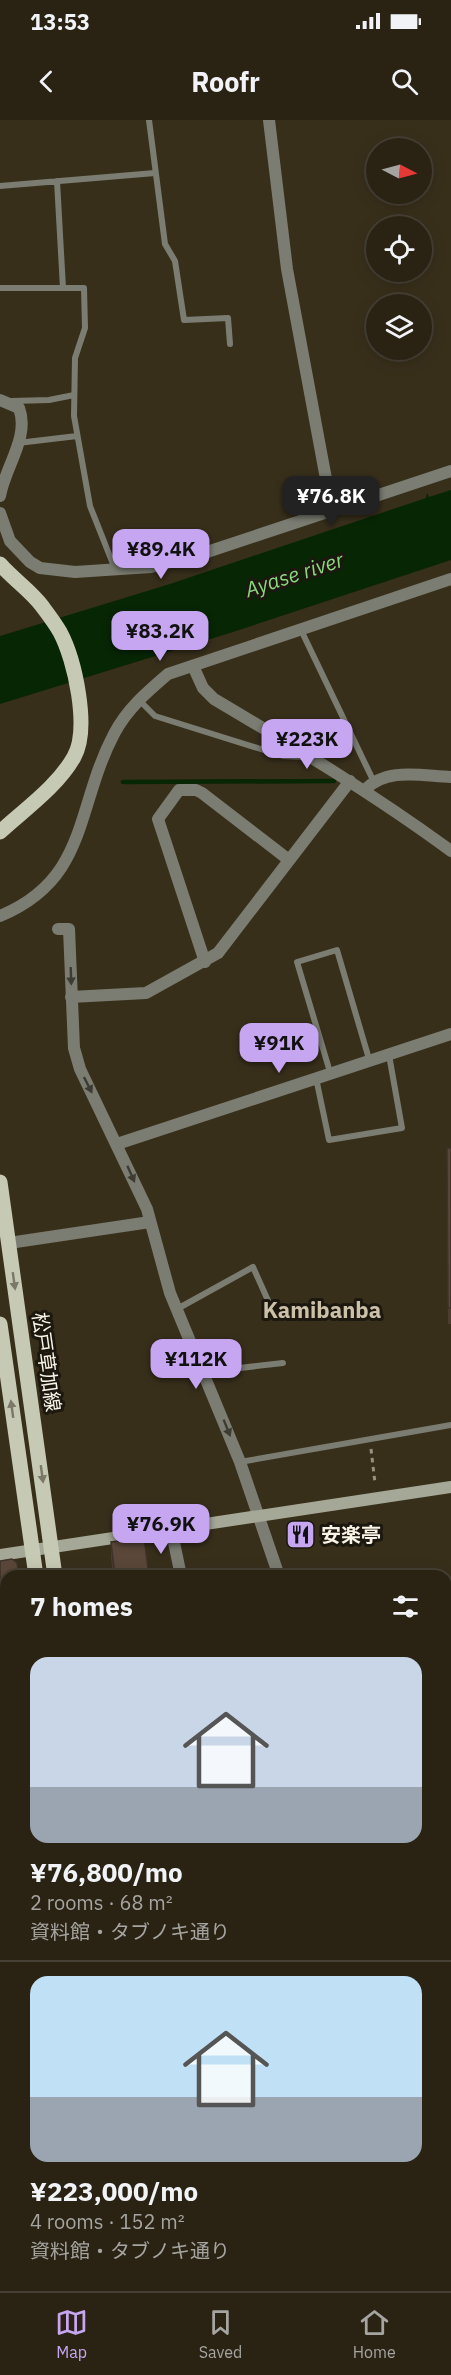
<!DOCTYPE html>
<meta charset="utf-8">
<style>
:root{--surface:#2a2314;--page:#322b1d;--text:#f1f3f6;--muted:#a5a4a0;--line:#464034;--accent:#c6a6f0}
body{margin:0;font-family:"IBM Plex Sans","Noto Sans JP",sans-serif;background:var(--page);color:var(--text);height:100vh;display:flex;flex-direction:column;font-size:22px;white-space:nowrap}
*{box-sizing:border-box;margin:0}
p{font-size:20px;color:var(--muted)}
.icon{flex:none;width:33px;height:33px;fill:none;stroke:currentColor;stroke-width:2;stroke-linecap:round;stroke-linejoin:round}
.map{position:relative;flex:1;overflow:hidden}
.panel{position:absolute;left:0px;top:1450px;width:452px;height:722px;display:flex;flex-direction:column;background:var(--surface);border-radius:18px 18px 0 0;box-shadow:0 3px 15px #0003,0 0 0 2px var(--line)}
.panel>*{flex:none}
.needle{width:39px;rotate:96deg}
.buttons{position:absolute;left:366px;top:18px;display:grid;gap:12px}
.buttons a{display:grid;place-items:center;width:66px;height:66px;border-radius:50%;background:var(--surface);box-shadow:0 3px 15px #0003,0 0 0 2px var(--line);font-size:30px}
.price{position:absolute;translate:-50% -51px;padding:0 14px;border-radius:12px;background:var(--accent);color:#111;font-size:20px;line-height:39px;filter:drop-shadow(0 2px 3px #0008)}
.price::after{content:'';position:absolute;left:50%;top:36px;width:18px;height:14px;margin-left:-9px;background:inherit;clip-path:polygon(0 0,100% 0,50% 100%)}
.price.selected{background:#222;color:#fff}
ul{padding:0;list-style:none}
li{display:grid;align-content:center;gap:12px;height:318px;padding:0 30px}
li+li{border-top:2px solid var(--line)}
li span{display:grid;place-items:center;height:186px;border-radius:18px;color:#555}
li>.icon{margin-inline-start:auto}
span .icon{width:108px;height:108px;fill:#fffc;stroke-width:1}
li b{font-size:26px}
h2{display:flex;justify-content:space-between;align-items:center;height:72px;padding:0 30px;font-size:26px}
.status{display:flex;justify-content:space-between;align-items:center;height:42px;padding:0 30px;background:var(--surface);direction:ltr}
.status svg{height:16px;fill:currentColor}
header{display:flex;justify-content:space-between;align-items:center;height:78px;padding:0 30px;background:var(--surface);font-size:27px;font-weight:700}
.tab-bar{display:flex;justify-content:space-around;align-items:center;height:84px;border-top:2px solid var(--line);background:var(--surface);font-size:16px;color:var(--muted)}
.tab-bar a{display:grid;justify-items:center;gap:3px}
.tab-bar .selected{color:var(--accent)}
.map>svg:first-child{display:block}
.green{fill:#79433b}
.water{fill:#072604}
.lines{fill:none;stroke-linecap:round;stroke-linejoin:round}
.stream{stroke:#072604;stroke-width:4.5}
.river{stroke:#072604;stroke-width:27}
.path{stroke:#989080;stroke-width:3;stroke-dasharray:4.5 4.5;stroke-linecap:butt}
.service{stroke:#7b7d72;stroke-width:6}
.minor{stroke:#7b7d72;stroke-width:12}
.tertiary{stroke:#7b7d72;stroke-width:12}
.secondary{stroke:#a5a897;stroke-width:12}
.primary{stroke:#c6c9b3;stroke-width:15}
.wall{fill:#4d3d31}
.building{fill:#5a4739;stroke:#3f3228;stroke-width:1.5}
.oneway{fill:#3d3b32}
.oneway2{fill:#7a7969}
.labels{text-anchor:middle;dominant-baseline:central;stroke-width:6;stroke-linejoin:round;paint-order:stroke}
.street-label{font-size:20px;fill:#faf4e7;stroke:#1c180f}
.poi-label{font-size:20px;font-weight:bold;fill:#faf4e7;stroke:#1c180f;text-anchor:start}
.water-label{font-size:21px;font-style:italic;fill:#8ad87f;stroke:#1c180f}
.quarter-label{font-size:22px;font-weight:bold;fill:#ccc0a9;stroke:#1c180f}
</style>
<div class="status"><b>13:53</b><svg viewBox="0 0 49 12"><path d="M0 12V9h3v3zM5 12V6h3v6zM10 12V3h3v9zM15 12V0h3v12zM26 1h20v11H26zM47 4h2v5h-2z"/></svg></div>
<header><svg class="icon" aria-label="back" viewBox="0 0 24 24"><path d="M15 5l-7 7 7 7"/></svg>Roofr<svg class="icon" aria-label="search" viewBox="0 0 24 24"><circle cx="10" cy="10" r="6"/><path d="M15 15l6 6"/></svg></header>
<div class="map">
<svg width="451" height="2171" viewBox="0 0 451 2171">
<rect width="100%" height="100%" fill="#382f1b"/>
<!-- green -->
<path class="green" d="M 6,1980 L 6,2002 L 2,2003 L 0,2013 L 0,1981 Z"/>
<!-- water -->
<path class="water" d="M 451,370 L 451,440 L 230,513 L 0,584 L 0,516 L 170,464 L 426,378 L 427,373 L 429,377 Z"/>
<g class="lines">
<!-- stream -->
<path class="stream" d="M 123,662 L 334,661"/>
<!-- river -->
<path class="river" d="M 0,2091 L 6,2091
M 446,2093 L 451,2093"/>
<!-- path -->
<path class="path" d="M 371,1329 L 375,1363"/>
<!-- service -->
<path class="service" d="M 149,0 L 165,124 L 175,141 L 184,200 L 228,198 L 230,224
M 57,61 L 63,168
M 0,66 L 155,53
M 0,168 L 84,168 L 85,208 L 75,238 L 74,296 L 90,386 L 115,449
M 12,281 L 49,280 L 74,275
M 18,323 L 77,316
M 301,510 L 373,660
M 139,580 L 155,596 L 283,636 L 305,637
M 330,952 L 297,842 L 337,830 L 369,939
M 316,958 L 329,1020 L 402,1008 L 389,935
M 177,1189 L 253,1147 L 274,1194
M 205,1252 L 283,1243
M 240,1342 L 451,1305
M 446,1653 L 451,1698
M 0,1678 L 6,1677
M 446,1868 L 451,1865"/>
<!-- minor -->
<path class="minor" d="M 269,0 L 287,149 L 332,391
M 193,546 L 203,568 L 214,579 C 295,627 375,675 451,731
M 365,670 C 386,647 422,656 451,657
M 58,809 L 69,809 L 74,928 L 80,949 L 147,1089 L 170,1173 L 240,1342 L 279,1456
M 205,842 L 158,699 L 179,670 L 196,670 L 202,673 L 289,740
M 71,877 L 146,873 L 218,833 L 350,661
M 117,1024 L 451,914
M 9,1123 L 150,1102
M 171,1408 L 181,1456
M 446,1525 L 451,1524
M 446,1712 L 451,1711
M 0,1815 L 6,1814
M 0,1912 L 6,1912
M 446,1993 L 451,1992
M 446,2008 L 451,2039
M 446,2073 L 451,2073
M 0,2074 L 6,2074
M 0,2117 L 6,2117
M 446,2117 L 451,2117
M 257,2166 L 257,2171"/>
<!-- tertiary -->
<path class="tertiary" d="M 0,280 L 19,288 C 30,317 5,347 0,376
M 0,393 L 10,421 L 30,442 L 40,448 L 75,452 L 151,447 L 201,434 L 451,351
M 0,796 C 89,759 75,688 114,614 C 127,589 147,572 168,554 L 451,459"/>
<!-- secondary -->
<path class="secondary" d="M 0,1435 L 451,1367"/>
<!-- primary -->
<path class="primary" d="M 0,444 C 13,459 31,471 42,486 C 48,494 55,503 60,512 C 75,540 90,609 74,637 C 57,667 25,689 0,712
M 0,1062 L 55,1456
M 0,1204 L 36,1456
M 128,2166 L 129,2171
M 147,2166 L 147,2171"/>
</g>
<!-- wall -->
<path class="wall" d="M 447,1028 L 451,1028 L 451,1204 L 448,1204 Z
M 111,1422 L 149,1456 L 113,1456 L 111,1438 Z
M 0,1441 L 6,1456 L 6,1481 L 6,1479 L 0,1479 Z"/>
<!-- building -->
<path class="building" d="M 447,1028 L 451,1028 L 451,1188 L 448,1188 Z
M 144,1418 L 149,1456 L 115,1456 L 111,1422 Z
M 12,1439 L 17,1443 L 19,1456 L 6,1456 L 6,1465 L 6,1463 L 0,1464 L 0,1441 Z"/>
<!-- one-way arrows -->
<defs><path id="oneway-solid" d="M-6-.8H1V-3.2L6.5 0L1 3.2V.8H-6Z" transform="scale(1.5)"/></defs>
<g class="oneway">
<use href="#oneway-solid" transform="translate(71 856) rotate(88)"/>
<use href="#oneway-solid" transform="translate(88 965) rotate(63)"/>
<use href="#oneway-solid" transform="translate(131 1054) rotate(66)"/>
<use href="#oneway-solid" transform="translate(227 1308) rotate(68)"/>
</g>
<g class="oneway2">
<use href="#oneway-solid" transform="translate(14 1161) rotate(82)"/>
<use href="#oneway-solid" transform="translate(12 1289) rotate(-98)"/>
<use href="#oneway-solid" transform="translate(42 1354) rotate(82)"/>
</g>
<!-- icons -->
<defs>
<symbol id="restaurant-square" viewBox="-11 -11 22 22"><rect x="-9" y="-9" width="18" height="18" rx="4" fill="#c6a6f0" stroke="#1c180f"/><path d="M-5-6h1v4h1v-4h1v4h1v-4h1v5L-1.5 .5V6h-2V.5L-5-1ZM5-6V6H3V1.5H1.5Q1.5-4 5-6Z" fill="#111"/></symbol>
</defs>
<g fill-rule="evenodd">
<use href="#restaurant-square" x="284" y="1398" width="33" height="33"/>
</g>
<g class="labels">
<!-- street labels -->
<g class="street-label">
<text transform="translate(47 1242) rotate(82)">松戸草加線</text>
</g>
<!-- poi labels -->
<g class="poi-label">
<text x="321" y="1414">安楽亭</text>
</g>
<!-- water labels -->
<g class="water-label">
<text transform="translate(294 454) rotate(-18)">Ayase river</text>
</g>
<!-- quarter labels -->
<g class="quarter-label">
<text x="322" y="1189">Kamibanba</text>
</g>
</g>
</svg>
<div class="buttons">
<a><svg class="needle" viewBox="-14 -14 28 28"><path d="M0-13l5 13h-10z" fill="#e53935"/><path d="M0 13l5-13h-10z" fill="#a5a4a0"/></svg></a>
<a><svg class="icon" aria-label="locate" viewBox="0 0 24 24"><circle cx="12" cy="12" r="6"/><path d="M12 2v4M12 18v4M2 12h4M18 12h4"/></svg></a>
<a><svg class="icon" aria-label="layers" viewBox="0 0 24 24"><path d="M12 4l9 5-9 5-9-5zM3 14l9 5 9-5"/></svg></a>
</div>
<b class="price selected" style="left:331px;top:407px">¥76.8K</b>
<b class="price" style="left:161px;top:460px">¥89.4K</b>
<b class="price" style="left:160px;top:542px">¥83.2K</b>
<b class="price" style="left:307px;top:650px">¥223K</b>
<b class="price" style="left:279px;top:954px">¥91K</b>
<b class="price" style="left:196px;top:1270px">¥112K</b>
<b class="price" style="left:161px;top:1435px">¥76.9K</b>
<section class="panel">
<h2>7 homes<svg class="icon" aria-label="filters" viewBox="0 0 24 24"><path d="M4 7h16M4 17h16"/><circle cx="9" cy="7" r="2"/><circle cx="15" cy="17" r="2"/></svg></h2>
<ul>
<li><span style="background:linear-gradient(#c9d6e8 70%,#9aa5b1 0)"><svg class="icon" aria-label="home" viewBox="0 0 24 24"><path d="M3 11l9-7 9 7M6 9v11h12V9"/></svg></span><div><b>¥76,800/mo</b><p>2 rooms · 68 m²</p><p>資料館・タブノキ通り</p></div></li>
<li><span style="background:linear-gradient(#bfe0f5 65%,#9aa5b1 0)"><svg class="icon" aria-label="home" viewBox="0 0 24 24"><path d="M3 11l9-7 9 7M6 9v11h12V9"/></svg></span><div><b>¥223,000/mo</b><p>4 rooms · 152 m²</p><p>資料館・タブノキ通り</p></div></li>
</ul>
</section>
</div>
<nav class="tab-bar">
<a class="selected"><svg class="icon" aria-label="map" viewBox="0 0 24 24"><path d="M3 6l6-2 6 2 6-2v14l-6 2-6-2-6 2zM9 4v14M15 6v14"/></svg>Map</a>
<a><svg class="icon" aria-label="saved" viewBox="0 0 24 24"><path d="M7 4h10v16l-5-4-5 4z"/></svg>Saved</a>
<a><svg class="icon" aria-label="home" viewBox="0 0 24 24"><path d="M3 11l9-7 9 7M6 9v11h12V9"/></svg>Home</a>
</nav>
